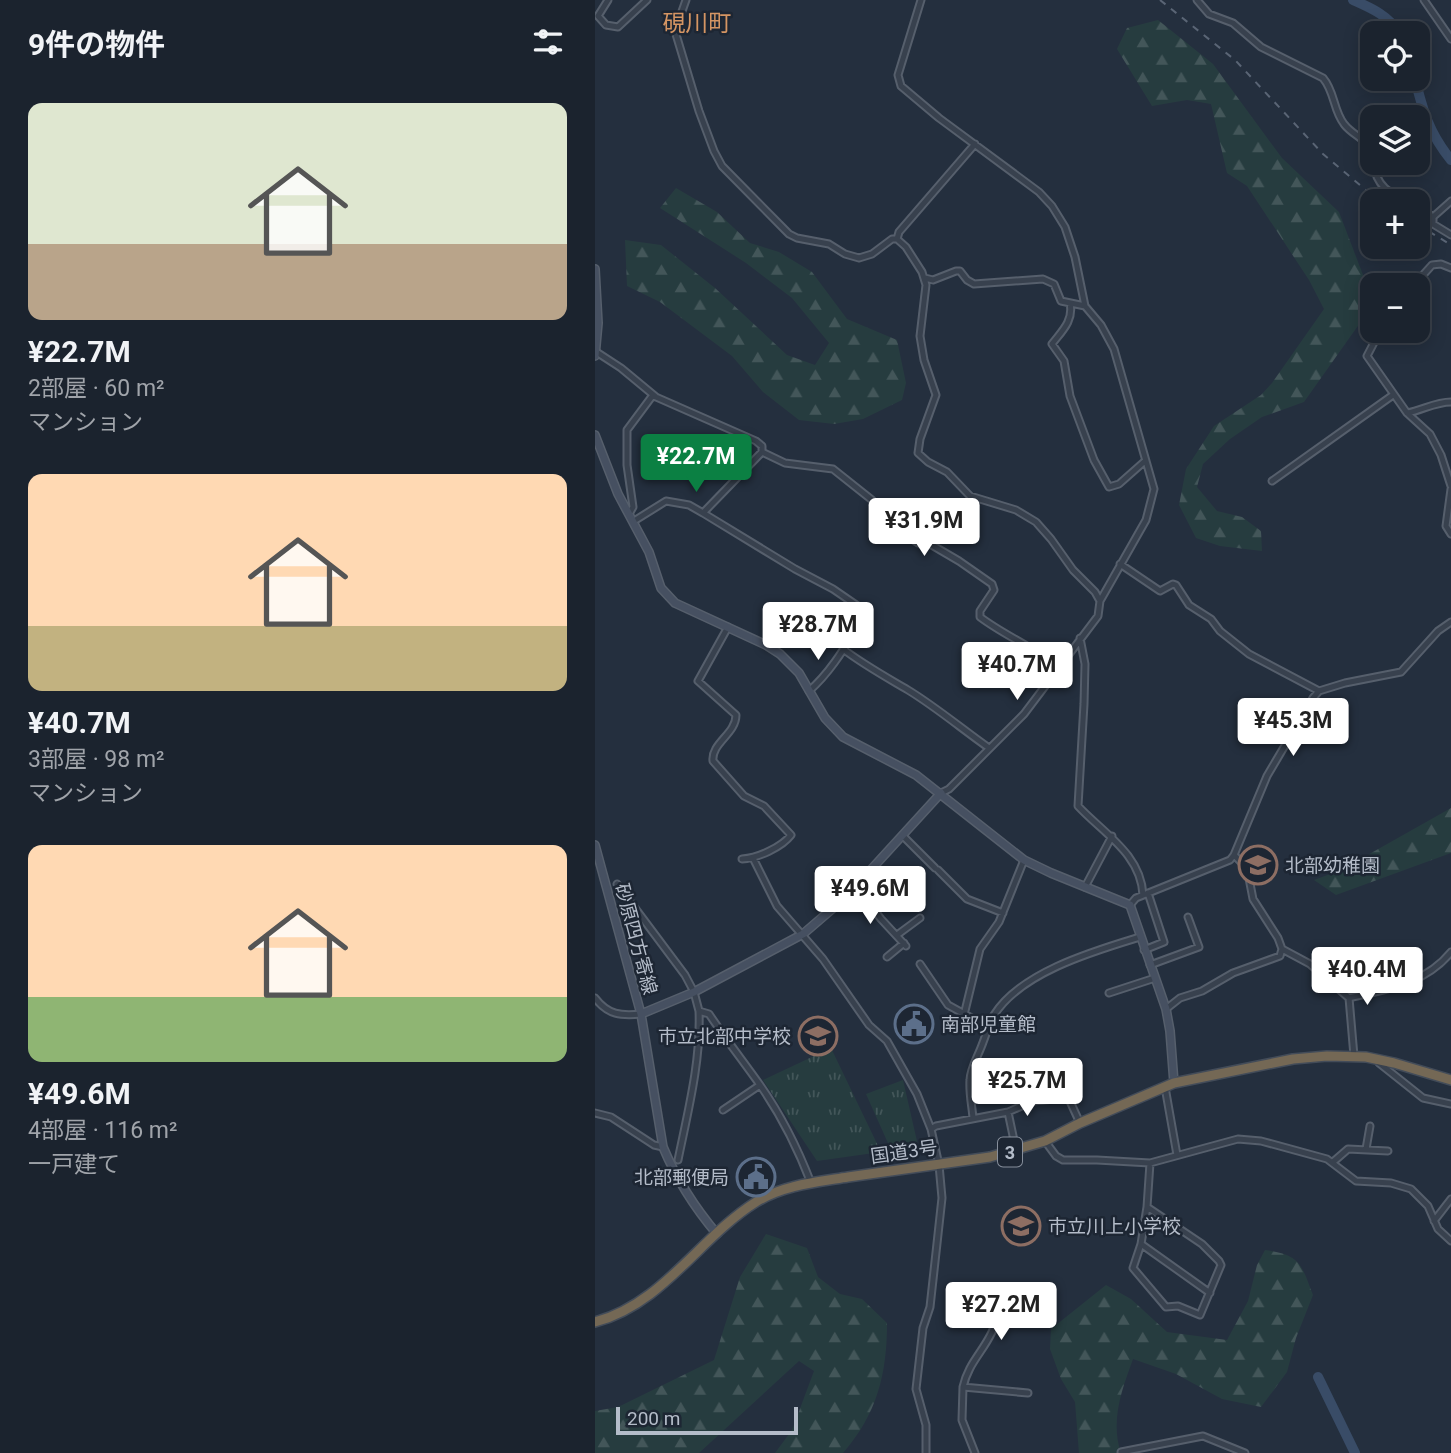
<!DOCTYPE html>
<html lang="ja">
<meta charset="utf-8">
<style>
:root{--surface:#1b232e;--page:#282f3a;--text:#f1f3f6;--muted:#a0a4aa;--line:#39404a;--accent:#0b8043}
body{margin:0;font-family:Roboto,"Noto Sans JP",sans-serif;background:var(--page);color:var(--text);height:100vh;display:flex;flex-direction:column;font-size:26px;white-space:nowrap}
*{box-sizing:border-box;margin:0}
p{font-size:23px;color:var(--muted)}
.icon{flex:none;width:38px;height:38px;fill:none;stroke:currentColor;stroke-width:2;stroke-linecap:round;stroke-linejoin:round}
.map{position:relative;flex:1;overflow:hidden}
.panel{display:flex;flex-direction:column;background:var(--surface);width:595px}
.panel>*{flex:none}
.tools{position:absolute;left:765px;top:21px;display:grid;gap:14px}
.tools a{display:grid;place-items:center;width:70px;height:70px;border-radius:14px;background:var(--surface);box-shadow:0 4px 18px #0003,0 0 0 2px var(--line);font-size:35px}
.scale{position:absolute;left:21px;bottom:18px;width:182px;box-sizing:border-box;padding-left:7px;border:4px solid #b4bcc9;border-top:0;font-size:19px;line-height:24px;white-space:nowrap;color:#b4bcc9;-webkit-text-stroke:5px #1d2633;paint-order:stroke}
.price{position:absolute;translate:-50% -60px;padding:0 16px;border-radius:7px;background:#fff;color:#222;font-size:23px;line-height:46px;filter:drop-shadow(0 2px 4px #0008)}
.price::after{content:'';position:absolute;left:50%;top:42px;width:21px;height:16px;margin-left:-10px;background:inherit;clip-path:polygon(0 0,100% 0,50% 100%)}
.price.current{background:var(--accent);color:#fff}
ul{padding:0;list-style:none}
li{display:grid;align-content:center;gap:14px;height:371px;padding:0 28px}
li span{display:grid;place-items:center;height:217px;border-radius:14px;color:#555}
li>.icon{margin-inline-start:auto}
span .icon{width:126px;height:126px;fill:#fffc;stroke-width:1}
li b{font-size:30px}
h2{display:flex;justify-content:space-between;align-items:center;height:84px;padding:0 28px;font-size:30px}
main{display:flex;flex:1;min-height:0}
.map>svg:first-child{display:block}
.grass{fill:url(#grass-tufts)}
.forest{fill:url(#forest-firs)}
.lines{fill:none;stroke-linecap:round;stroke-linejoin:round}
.river{stroke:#394c67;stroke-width:10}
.street-casing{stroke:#565f6c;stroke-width:9}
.secondary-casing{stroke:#565f6c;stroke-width:10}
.highway-casing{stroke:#434c59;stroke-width:12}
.street{stroke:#38414e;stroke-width:5}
.secondary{stroke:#465061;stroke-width:7}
.highway{stroke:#746855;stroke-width:9}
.rail{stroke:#5a6575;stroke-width:2;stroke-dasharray:7 7;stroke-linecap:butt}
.labels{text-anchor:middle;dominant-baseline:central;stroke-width:5;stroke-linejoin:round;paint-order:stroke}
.shield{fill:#1d2633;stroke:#878f9c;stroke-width:2}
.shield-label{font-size:18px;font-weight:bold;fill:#b4bcc9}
.poi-label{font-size:19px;fill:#b4bcc9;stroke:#1d2633;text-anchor:start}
.street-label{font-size:19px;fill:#b4bcc9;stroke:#1d2633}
.quarter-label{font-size:23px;fill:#d59563;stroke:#1d2633}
</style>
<main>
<section class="panel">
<h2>9件の物件<svg class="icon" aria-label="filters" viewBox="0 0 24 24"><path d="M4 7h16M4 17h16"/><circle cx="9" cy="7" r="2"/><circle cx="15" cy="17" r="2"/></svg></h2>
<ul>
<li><span style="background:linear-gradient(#dfe7d0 65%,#b9a48a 0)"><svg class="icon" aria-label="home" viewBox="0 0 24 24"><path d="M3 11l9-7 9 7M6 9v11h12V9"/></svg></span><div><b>¥22.7M</b><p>2部屋 · 60 m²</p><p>マンション</p></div></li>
<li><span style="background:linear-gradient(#ffd9b3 70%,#c2b280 0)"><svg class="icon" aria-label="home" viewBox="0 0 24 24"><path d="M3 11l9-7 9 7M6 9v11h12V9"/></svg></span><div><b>¥40.7M</b><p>3部屋 · 98 m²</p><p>マンション</p></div></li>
<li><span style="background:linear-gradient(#ffd9b3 70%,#8fb573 0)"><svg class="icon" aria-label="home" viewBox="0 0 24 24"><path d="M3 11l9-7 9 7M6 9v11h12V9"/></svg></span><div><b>¥49.6M</b><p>4部屋 · 116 m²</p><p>一戸建て</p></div></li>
</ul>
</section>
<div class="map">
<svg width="856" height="1453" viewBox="0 0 856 1453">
<defs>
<pattern id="grass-tufts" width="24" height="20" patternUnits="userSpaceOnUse" patternTransform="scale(1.75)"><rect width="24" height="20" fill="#263c3f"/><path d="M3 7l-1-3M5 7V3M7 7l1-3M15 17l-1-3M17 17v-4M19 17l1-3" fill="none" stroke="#435659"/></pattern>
<pattern id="forest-firs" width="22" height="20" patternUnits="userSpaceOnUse" patternTransform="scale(1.75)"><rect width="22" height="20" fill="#263c3f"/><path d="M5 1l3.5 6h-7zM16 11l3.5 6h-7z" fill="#435659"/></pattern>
</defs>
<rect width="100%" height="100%" fill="#242f3e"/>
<!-- grass -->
<path class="grass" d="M 236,1048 L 286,1152 L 222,1161 L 168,1080 Z
M 308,1080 L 324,1150 L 297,1152 L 271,1094 Z"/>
<!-- forest -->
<path class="forest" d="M 563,20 L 618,64 L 687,158 L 744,212 L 768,275 L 777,285 L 777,306 L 709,402 L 667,417 L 635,439 L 608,464 L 602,487 L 622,511 L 647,517 L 666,531 L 667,551 L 625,546 L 601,538 L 584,505 L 591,469 L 619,426 L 666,395 L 677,383 L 729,309 L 714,280 L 652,186 L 632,173 L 616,104 L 592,100 L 557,106 L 522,49 L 532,28 Z
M 81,188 L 122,212 L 155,243 L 184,252 L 217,272 L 252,319 L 302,340 L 311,383 L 307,400 L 268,419 L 239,424 L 204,420 L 168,392 L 137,356 L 65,302 L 32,286 L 30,240 L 66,245 L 120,288 L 192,355 L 220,365 L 234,343 L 197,298 L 151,263 L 65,208 Z
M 856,808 L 856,853 L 741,895 L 719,880 L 746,870 Z
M 171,1234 L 212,1248 L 223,1277 L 245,1294 L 267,1299 L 292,1323 C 292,1374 282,1414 248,1453 L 180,1453 L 197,1430 L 219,1371 L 204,1361 L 104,1453 L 0,1453 L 0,1411 L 23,1407 L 119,1360 L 145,1277 Z
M 670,1250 C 706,1255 706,1264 718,1295 L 701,1338 L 692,1372 L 666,1407 L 627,1399 L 581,1374 L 538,1359 C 527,1389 515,1421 526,1453 L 484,1453 L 480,1402 L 466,1379 L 455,1349 L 456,1329 L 511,1285 L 536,1299 L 572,1332 L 632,1340 L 653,1301 L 662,1265 Z"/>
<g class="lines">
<!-- river -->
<path class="river" d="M 758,0 C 776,8 793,15 804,33
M 820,79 C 828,111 834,133 856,160
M 723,1377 L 760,1453"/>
<defs>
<path id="street" d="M 13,0 L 3,16 L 11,25 L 23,27 L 52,0
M 91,0 L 80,31 L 104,111 L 119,151 L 127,166 L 194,234 L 202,238 L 234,244 L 250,254 L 264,258 L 277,254 L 297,239 L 302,239 L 304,232 L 380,144
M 326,0 L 303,75 L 306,86 L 344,118 L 444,192 L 457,206 L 470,227 L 480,257 L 490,306 L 506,325 L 519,349 L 559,489 L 551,520 L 505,601 L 503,616 L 429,714 L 354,789 L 346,793
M 602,0 L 614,14 L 638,23 L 666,47 L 728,78 C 740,92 738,110 749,124 C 757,135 772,139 777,151
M 829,0 L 856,39
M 779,163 C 780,185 795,195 815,201
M 822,205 L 838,217 L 838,224 L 856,235
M 838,217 L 856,201
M 302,239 L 311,247 L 327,272 L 331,285 L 325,336 L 329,360 L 341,395 L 325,439 L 323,453 L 333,462 L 352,472 L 375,496 L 421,510 L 441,522 L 456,539 L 478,570 L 500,592 L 505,601
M 330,278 L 338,280 L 361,271 L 365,271 L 372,280 L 379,284 L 448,279 L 459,284 L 466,301 L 490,306
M 819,285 L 837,265 L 846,264 L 856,268
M 475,303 C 479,321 466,332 457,344 L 469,361 L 475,396 L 499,460 L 514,487 L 524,484 L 550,461
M 785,331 L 772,356 L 812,413 L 835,434 L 846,455 L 856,486
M 0,351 L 26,368 L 61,397 L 161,441 L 167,446 L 167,452 L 190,463 L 238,469 L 277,500 L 280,512 L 285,518 L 323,543 L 335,544 L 364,561 L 397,584 L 399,590 L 385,611 L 385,617 C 410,636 441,648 464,668
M 812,413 C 828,410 840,402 856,402
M 677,481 L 798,395
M 856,489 L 851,526 L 856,534
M 108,513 L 200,569 L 238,589 L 270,611 L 269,617 C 253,642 237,671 214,691
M 34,514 L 38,507 L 32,465 L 32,430 L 58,395
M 39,521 L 71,501 L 94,505 L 108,513 L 167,452
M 525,564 L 565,591 L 578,584 L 581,585 L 594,605 L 616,619 L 625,631 L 654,654 L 724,691
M 133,627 L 103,681 L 141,715 C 141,734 116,743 118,761 L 149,796 L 169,806 L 196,835 C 187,847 163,858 147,859
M 485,638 L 490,664 L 489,704 L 483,806 C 508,833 546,854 548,895
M 248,649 C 269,665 291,677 313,690 C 341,707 367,729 394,748
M 308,836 L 340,868
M 158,858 L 182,906 L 228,959 L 274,1025 L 292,1041 L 322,1094 L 336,1129 L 344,1165 L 347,1198 L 335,1307 L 328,1328 L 321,1389 L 331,1425 L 331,1453
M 343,870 L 372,899 L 408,913
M 22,884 L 90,975 L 99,992 L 104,1011 L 114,1014 C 130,1038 148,1061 165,1085 C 186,1115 203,1149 216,1183
M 261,886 L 286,919 L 311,946
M 490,887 L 517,836
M 535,905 L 541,898 L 635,860 L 639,855 L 672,776 L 718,698 L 724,691 L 750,683 L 806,672 L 843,631 L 856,622
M 302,935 L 325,918
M 687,949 L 715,964 L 754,998 C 792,989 830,984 856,952
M 549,950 L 569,942 L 553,893
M 292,957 L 309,943
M 325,964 L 353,1005 L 393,1027
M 555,965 L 604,947 L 593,917
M 514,993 L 560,978
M 0,998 C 13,1015 26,1016 46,1014
M 754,998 L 759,1056
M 571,1009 L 585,998 L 607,991 L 638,973 L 685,956 L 687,949 L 683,938 L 658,899 L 652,868 L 639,855
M 369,1015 L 385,949 L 404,922 L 429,860
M 784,1060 L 784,1063 L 828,1098 L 856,1104
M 570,1087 L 582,1155
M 128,1110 L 165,1085
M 413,1112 L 421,1150
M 0,1113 L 16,1117 L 59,1145 L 68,1147
M 378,1118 C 377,1106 374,1093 375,1080 C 375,1069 383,1056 387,1045 C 391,1035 394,1024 399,1015 C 426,972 499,951 545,937
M 336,1129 L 341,1126 L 413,1112 L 438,1101 L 471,1098 L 474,1099 L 485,1123
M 450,1141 L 461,1156 L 468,1160 L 502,1160 L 555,1163 L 643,1139 L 666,1141 L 732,1159 L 761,1181 L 796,1183 L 816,1189 L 833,1206 L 843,1229 L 856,1241
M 771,1149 L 775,1126
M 83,1160 C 93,1111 106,1061 104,1011
M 738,1162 L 753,1149 L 793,1151
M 552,1207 L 607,1244 L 624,1261 L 626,1265 L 605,1315 L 583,1306 L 571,1307 L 538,1268 L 546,1244 Z
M 552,1207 L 555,1163
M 839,1221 L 856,1199
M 546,1244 L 615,1293
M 368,1387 C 373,1364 387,1353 397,1332 C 403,1319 401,1301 401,1287
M 526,1452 L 608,1436 L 650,1453
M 380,1453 L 367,1420 L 368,1387 L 433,1393"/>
<path id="secondary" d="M 0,269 L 3,323 L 0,356
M 0,435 L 23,494 L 54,552 L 66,588 L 80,603 L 171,645 L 185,654 L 204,673 L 230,718 L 248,737 L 321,775 L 429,860 L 456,873 L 535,905 L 571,1009 L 575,1031 L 579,1083
M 0,845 L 46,1014 L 68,1147 C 81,1178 100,1208 122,1234
M 46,1014 L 99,992 L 208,934 L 251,897 L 346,793"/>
<path id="highway" d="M 0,1322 C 68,1304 105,1237 161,1202 C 188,1185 222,1182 253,1177 C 300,1170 348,1164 395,1157 L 450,1141 L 485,1123 L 579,1083 L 698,1059 L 732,1056 L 771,1057 L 799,1063 L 856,1080"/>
</defs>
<!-- street casing -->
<use href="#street" class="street-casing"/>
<!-- secondary casing -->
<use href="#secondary" class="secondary-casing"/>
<!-- highway casing -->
<use href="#highway" class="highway-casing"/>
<!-- street -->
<use href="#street" class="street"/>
<!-- secondary -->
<use href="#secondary" class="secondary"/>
<!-- highway -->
<use href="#highway" class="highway"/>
<!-- rail -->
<path class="rail" d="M 565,0 L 640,60 L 728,154 L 784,201
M 822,224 L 856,245"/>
</g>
<!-- icons -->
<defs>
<symbol id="school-ring" viewBox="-11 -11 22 22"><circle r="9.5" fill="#1d2633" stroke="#8d6e63" stroke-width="1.5"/><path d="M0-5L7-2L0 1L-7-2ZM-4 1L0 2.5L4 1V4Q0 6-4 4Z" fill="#8d6e63"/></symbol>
<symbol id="civic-ring" viewBox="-11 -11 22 22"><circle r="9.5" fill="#1d2633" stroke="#5c6f8a" stroke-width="1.5"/><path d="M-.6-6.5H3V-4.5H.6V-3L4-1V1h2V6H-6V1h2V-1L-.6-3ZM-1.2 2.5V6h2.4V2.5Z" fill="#5c6f8a"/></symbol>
</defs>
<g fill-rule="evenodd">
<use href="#school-ring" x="641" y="843" width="44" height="44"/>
<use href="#civic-ring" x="297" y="1002" width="44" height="44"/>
<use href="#school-ring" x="201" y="1014" width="44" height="44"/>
<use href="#civic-ring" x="139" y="1155" width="44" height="44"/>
<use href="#school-ring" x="404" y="1204" width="44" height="44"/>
</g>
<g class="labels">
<!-- shield labels -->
<rect class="shield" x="403" y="1137.5" width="24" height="29" rx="5"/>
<g class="shield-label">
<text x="415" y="1152">3</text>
</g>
<!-- poi labels -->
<g class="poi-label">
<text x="690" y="865">北部幼稚園</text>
<text x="346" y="1024">南部児童館</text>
<text x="196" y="1036" text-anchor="end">市立北部中学校</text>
<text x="134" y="1177" text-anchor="end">北部郵便局</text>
<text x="453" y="1226">市立川上小学校</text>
</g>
<!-- street labels -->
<g class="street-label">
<text transform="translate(41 939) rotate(75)">砂原四方寄線</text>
<text transform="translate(309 1152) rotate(-8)">国道3号</text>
</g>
<!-- quarter labels -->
<g class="quarter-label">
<text x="102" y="23">硯川町</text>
</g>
</g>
</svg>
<div class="tools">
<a><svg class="icon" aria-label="locate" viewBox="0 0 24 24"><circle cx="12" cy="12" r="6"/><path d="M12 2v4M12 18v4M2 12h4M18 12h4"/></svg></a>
<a><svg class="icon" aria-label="layers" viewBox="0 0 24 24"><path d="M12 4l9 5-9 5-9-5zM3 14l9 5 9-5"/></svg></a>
<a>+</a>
<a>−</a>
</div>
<div class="scale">200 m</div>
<b class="price current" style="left:101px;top:494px">¥22.7M</b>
<b class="price" style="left:329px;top:558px">¥31.9M</b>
<b class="price" style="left:223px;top:662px">¥28.7M</b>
<b class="price" style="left:422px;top:702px">¥40.7M</b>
<b class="price" style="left:698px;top:758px">¥45.3M</b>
<b class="price" style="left:275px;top:926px">¥49.6M</b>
<b class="price" style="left:772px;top:1007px">¥40.4M</b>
<b class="price" style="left:432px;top:1118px">¥25.7M</b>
<b class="price" style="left:406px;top:1342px">¥27.2M</b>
</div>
</main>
